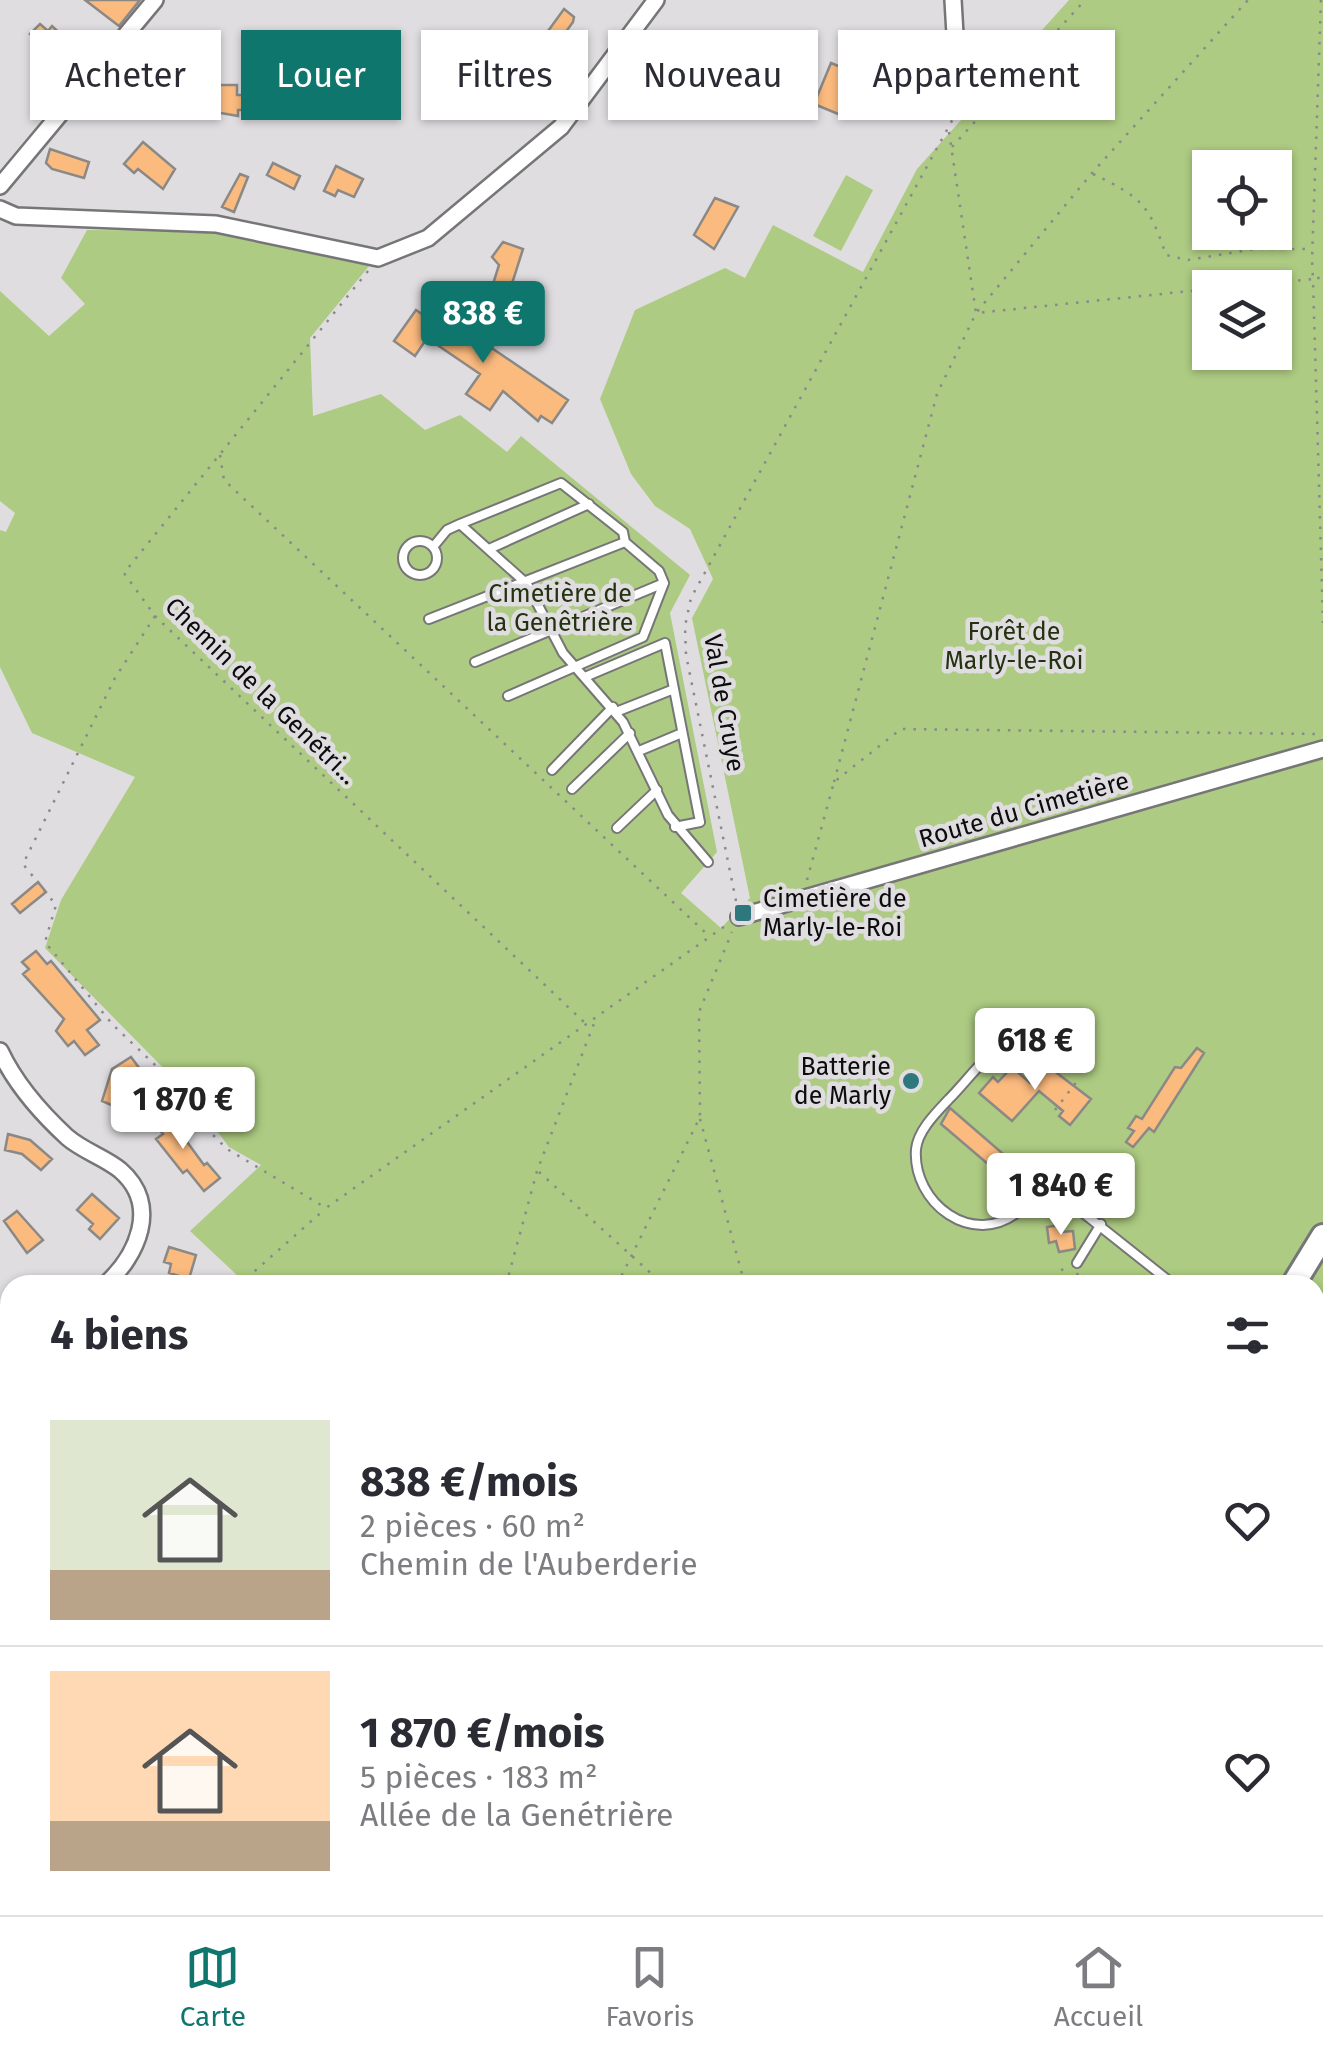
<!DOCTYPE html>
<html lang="fr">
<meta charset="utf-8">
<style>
:root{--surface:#fff;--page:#f7f7f7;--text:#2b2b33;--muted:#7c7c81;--line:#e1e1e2;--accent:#0f766e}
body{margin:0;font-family:"Fira Sans",sans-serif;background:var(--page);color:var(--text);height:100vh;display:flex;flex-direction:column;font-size:38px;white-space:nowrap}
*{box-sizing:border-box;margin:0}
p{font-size:32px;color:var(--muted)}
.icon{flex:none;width:55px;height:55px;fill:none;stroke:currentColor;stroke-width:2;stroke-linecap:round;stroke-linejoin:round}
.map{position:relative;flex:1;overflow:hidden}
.details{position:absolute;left:0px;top:1275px;width:1325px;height:640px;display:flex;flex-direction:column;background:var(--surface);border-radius:30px 30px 0 0;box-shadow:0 2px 8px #0004}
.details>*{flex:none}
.hud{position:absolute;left:30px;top:30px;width:1265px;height:90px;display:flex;gap:20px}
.fabs{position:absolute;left:1192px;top:150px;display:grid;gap:20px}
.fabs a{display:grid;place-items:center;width:100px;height:100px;border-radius:0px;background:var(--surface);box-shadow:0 2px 8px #0004;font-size:50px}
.price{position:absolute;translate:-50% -85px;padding:0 22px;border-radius:10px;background:#fff;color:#222;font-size:32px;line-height:65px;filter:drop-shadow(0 2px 5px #0008)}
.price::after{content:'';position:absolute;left:50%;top:60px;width:30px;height:22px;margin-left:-15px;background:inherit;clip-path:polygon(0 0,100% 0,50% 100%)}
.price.selected{background:var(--accent);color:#fff}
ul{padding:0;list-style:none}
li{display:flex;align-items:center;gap:30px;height:250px;padding:0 50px}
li+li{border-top:2px solid var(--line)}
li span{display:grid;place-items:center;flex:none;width:280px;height:200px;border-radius:0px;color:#555}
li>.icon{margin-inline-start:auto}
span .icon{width:120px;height:120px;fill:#fffc;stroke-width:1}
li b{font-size:42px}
h2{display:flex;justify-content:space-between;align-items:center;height:120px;padding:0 50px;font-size:42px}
.tag{padding:0 35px;border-radius:0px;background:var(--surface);box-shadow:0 2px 8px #0004;font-size:35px;line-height:90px}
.tag.selected{background:var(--accent);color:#fff}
.dock{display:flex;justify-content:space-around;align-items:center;height:140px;border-top:2px solid var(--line);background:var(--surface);font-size:28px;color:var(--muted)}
.dock a{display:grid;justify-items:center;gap:5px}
.dock .selected{color:var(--accent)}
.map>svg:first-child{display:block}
.green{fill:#adcb82;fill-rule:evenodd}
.building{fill:#fbba7e;stroke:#8b8986;stroke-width:2.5}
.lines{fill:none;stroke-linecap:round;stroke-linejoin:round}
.service-casing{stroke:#767577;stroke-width:12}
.minor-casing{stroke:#767577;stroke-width:20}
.secondary-casing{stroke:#767577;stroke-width:28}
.path{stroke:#8a898b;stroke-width:2.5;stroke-dasharray:2.5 8;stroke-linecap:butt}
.service{stroke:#fff;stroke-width:8}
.minor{stroke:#fff;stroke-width:15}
.secondary{stroke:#fff;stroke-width:22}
.poi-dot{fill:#2e777d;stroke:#dfdde0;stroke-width:4}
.labels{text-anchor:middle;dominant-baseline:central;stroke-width:9;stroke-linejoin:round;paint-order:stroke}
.park-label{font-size:25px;fill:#253211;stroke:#dfdde0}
.street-label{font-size:25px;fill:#0c0c0d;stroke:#dfdde0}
.poi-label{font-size:25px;fill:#0c0c0d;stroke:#dfdde0;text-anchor:start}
</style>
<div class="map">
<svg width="1323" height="1915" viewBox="0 0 1323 1915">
<rect width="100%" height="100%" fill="#dfdde0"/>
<!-- green -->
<path class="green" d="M 1069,0 L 1323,0 L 1323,1915 L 1100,1915 L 1103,1905 L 1315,1905 L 1315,1285 L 229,1285 L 239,1277 L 190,1231 L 261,1165 L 229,1147 L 190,1095 L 45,948 L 61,900 L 135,777 L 32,733 L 0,667 L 0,530 L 6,532 L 15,513 L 0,501 L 0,291 L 49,336 L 85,304 L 61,278 L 87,230 L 215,231 L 369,266 L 310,338 L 313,416 L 381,394 L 425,430 L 460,415 L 507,452 L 521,436 L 690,575 L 670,613 L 717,852 L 681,893 L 721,928 L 750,898 L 692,618 L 713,579 L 690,529 L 655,506 L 631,474 L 600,399 L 635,310 L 725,268 L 745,278 L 773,225 L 863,272 L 917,169 ZM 1210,168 L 1275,168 L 1275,232 L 1210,232 ZM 1210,288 L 1275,288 L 1275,352 L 1210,352 Z
M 846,175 L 873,190 L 841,251 L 813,236 Z
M 10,1445 L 10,1905 L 1046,1905 L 1050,1915 L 0,1915 L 0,1453 Z"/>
<!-- building -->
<path class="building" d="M 85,0 L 140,0 L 119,26 Z
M 564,9 L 574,17 L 573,22 L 555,47 L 543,38 Z
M 40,24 L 48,31 L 52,26 L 76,48 L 63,65 L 55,57 L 50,62 L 33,46 L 38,41 L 30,34 Z
M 485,40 L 487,56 L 499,62 L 492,77 L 516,90 L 503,115 L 481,103 L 484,96 L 463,85 L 459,70 L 467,74 Z
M 831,63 L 865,77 L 848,118 L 814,104 Z
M 215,85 L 237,85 L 237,95 L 245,95 L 245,110 L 238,110 L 238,116 L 215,112 Z
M 143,142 L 175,169 L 163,189 L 138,169 L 134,173 L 124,164 Z
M 50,149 L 89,162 L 84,178 L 52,169 L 46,163 Z
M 273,163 L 300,176 L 294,189 L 267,175 Z
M 336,166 L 363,179 L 354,197 L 338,190 L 335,196 L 324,191 Z
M 240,174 L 248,177 L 234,212 L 222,207 Z
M 715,198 L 738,207 L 714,249 L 694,235 Z
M 503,242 L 523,249 L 510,290 L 493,284 L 499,265 L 492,257 Z
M 433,308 L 568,400 L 552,423 L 541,416 L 538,421 L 503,391 L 490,410 L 466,394 L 480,374 L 427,338 L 415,356 L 394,341 L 416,310 L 426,317 Z
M 38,882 L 46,892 L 20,913 L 12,904 Z
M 36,951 L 47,964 L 51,961 L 100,1020 L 87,1030 L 99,1045 L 85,1055 L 74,1041 L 68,1046 L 56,1031 L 64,1019 L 23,974 L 29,969 L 22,962 Z
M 1197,1048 L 1204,1053 L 1154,1132 L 1149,1128 L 1133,1147 L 1126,1142 L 1134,1131 L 1128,1128 L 1136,1116 L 1142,1119 L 1175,1067 L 1181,1068 Z
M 131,1057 L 140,1069 L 132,1075 L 135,1080 L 124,1089 L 116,1107 L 102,1101 L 112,1069 Z
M 1045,1064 L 1091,1099 L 1070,1125 L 1059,1116 L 1063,1111 L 1039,1091 L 1012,1121 L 979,1093 L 993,1077 L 998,1082 L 1012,1067 L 1030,1083 Z
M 950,1108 L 1032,1179 L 1018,1196 L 999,1180 L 1002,1176 L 941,1124 Z
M 163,1109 L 204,1165 L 207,1163 L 220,1178 L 204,1191 L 187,1170 L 183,1173 L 156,1139 L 163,1134 L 151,1119 Z
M 8,1134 L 30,1140 L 52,1159 L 41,1170 L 22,1154 L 5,1150 Z
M 92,1194 L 119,1218 L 100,1239 L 89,1229 L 93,1224 L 77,1210 Z
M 17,1211 L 43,1240 L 27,1253 L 4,1221 Z
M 1061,1225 L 1062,1232 L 1073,1231 L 1075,1249 L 1059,1252 L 1056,1241 L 1049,1243 L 1047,1227 Z
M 169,1247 L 196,1255 L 189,1279 L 169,1273 L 171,1264 L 164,1262 Z"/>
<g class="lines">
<defs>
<path id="service" d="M403 558a17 17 0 1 1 34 0a17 17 0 1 1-34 0Z
M 433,547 L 447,530 L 460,524
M 489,549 L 589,504
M 429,619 L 625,542
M 475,662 L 664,583
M 585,677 L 665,643 L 700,822 L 675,827
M 508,696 L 643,637 L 664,583 L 659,571 L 625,542 L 623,532 L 561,483 L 460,524 L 527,584 L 563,653 L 623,722 L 668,815 L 708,862
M 616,712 L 674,689
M 639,751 L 682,733
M 552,770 L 613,707
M 572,789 L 630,733
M 617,828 L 657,790
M 1079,1067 C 1057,1048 1010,1039 986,1059 C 973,1071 962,1086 949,1099 C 937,1112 918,1130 916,1149 C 912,1203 973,1249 1019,1211 C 1028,1203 1036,1190 1043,1181 L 1174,1285
M 1077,1263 L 1101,1224"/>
<path id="minor" d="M 953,0 L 959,104
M 0,186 L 155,0
M 0,209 L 16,216 L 216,224 L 378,258 L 428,238 L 561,127 L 656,0
M 739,917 L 1323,749
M 0,1051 C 15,1083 41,1113 67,1137 C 83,1151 104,1157 120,1170 C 161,1205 137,1256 105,1285
M 0,1313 L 10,1314
M 1315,1408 L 1323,1414"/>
<path id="secondary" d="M 1293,1285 L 1323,1236
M 1128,1915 L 1128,1905"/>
</defs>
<!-- service casing -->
<use href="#service" class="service-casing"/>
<!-- minor casing -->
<use href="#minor" class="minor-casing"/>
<!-- secondary casing -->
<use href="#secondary" class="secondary-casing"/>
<!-- path -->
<path class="path" d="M 1321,0 L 1312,260 L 1313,279 L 1323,277
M 949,132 L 976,313 L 1210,289
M 952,147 L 1085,0
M 1093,174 C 1141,197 1149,204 1166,255 L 1188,260 L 1255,249 L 1310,249
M 368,271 L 124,573 L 155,616 L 585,1023
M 1225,288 L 1313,279 L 1323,623
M 220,455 L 224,480 L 709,936
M 155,616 L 115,678 L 23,864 L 56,905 L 45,942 L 113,1025 L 191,1099 L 208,1130 L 227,1149 L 326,1208 L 725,926
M 834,782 L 937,394 L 976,313 L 1092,173 L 1248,0
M 807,880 L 834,782 L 901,729 L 1315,734
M 736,901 L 686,655 L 685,626 L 691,598 L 954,117
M 1055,1110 L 1078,1080
M 700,1119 L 745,1285
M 539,1172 L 664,1285
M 1077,1273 L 1081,1285
M 239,1285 L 325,1209
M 506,1285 L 537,1171 L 595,1021
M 617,1285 L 700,1117 L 699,1012 L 732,932
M 1046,1285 L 1065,1267
M 1315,1438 L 1323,1435
M 0,1466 L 10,1458
M 556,1905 L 559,1915
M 182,1915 L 204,1905
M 526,1915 L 528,1905
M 977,1915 L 992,1905
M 997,1915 L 1004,1905
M 1028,1915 L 1028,1905"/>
<!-- service -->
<use href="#service" class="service"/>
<!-- minor -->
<use href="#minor" class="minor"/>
<!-- secondary -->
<use href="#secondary" class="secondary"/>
</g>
<!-- markers -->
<g class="poi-dot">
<rect x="733" y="903" width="20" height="20" rx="5"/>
<circle cx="911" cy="1081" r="10"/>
</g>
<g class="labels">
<!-- park labels -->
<g class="park-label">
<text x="560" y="594">Cimetière de<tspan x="560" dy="29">la Genêtrière</tspan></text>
<text x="1014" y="632">Forêt de<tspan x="1014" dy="29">Marly-le-Roi</tspan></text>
</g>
<!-- street labels -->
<g class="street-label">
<text transform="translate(261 691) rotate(44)">Chemin de la Genétri...</text>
<text transform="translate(724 703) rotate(80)">Val de Cruye</text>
<text transform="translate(1024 810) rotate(-16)">Route du Cimetière</text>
</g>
<!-- poi labels -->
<g class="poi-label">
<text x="763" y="899">Cimetière de<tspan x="763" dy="29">Marly-le-Roi</tspan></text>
<text x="891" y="1067" text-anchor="end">Batterie<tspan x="891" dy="29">de Marly</tspan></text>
</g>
</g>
</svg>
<div class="fabs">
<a><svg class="icon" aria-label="locate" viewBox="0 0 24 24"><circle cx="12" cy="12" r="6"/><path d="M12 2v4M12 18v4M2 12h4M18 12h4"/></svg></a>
<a><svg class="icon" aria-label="layers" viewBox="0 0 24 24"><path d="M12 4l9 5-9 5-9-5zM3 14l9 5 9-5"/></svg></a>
</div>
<b class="price selected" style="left:483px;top:366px">838 €</b>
<b class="price" style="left:1035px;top:1093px">618 €</b>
<b class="price" style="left:183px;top:1152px">1 870 €</b>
<b class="price" style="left:1061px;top:1238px">1 840 €</b>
<div class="hud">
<a class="tag">Acheter</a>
<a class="tag selected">Louer</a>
<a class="tag">Filtres</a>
<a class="tag">Nouveau</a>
<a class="tag">Appartement</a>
</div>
<section class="details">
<h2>4 biens<svg class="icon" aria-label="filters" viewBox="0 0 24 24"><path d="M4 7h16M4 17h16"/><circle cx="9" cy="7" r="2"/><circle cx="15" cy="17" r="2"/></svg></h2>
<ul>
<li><span style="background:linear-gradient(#dfe7d0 75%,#b9a48a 0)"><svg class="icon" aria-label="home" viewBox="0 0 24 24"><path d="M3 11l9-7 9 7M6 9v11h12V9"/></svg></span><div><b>838 €/mois</b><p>2 pièces · 60 m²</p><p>Chemin de l'Auberderie</p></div><svg class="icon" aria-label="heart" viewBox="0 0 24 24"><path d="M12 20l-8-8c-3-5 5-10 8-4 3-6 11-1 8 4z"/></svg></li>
<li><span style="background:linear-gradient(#ffd9b3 75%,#b9a48a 0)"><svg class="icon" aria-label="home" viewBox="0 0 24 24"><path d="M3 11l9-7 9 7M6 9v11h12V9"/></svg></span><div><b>1 870 €/mois</b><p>5 pièces · 183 m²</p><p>Allée de la Genétrière</p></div><svg class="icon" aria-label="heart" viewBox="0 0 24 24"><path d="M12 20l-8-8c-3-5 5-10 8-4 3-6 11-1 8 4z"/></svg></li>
</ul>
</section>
</div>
<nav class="dock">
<a class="selected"><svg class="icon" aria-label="map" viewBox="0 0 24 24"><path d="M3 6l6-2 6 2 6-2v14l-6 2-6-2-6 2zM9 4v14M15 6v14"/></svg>Carte</a>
<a><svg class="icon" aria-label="saved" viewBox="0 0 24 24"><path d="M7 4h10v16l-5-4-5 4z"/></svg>Favoris</a>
<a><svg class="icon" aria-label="home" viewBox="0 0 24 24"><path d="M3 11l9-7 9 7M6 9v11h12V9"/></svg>Accueil</a>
</nav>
